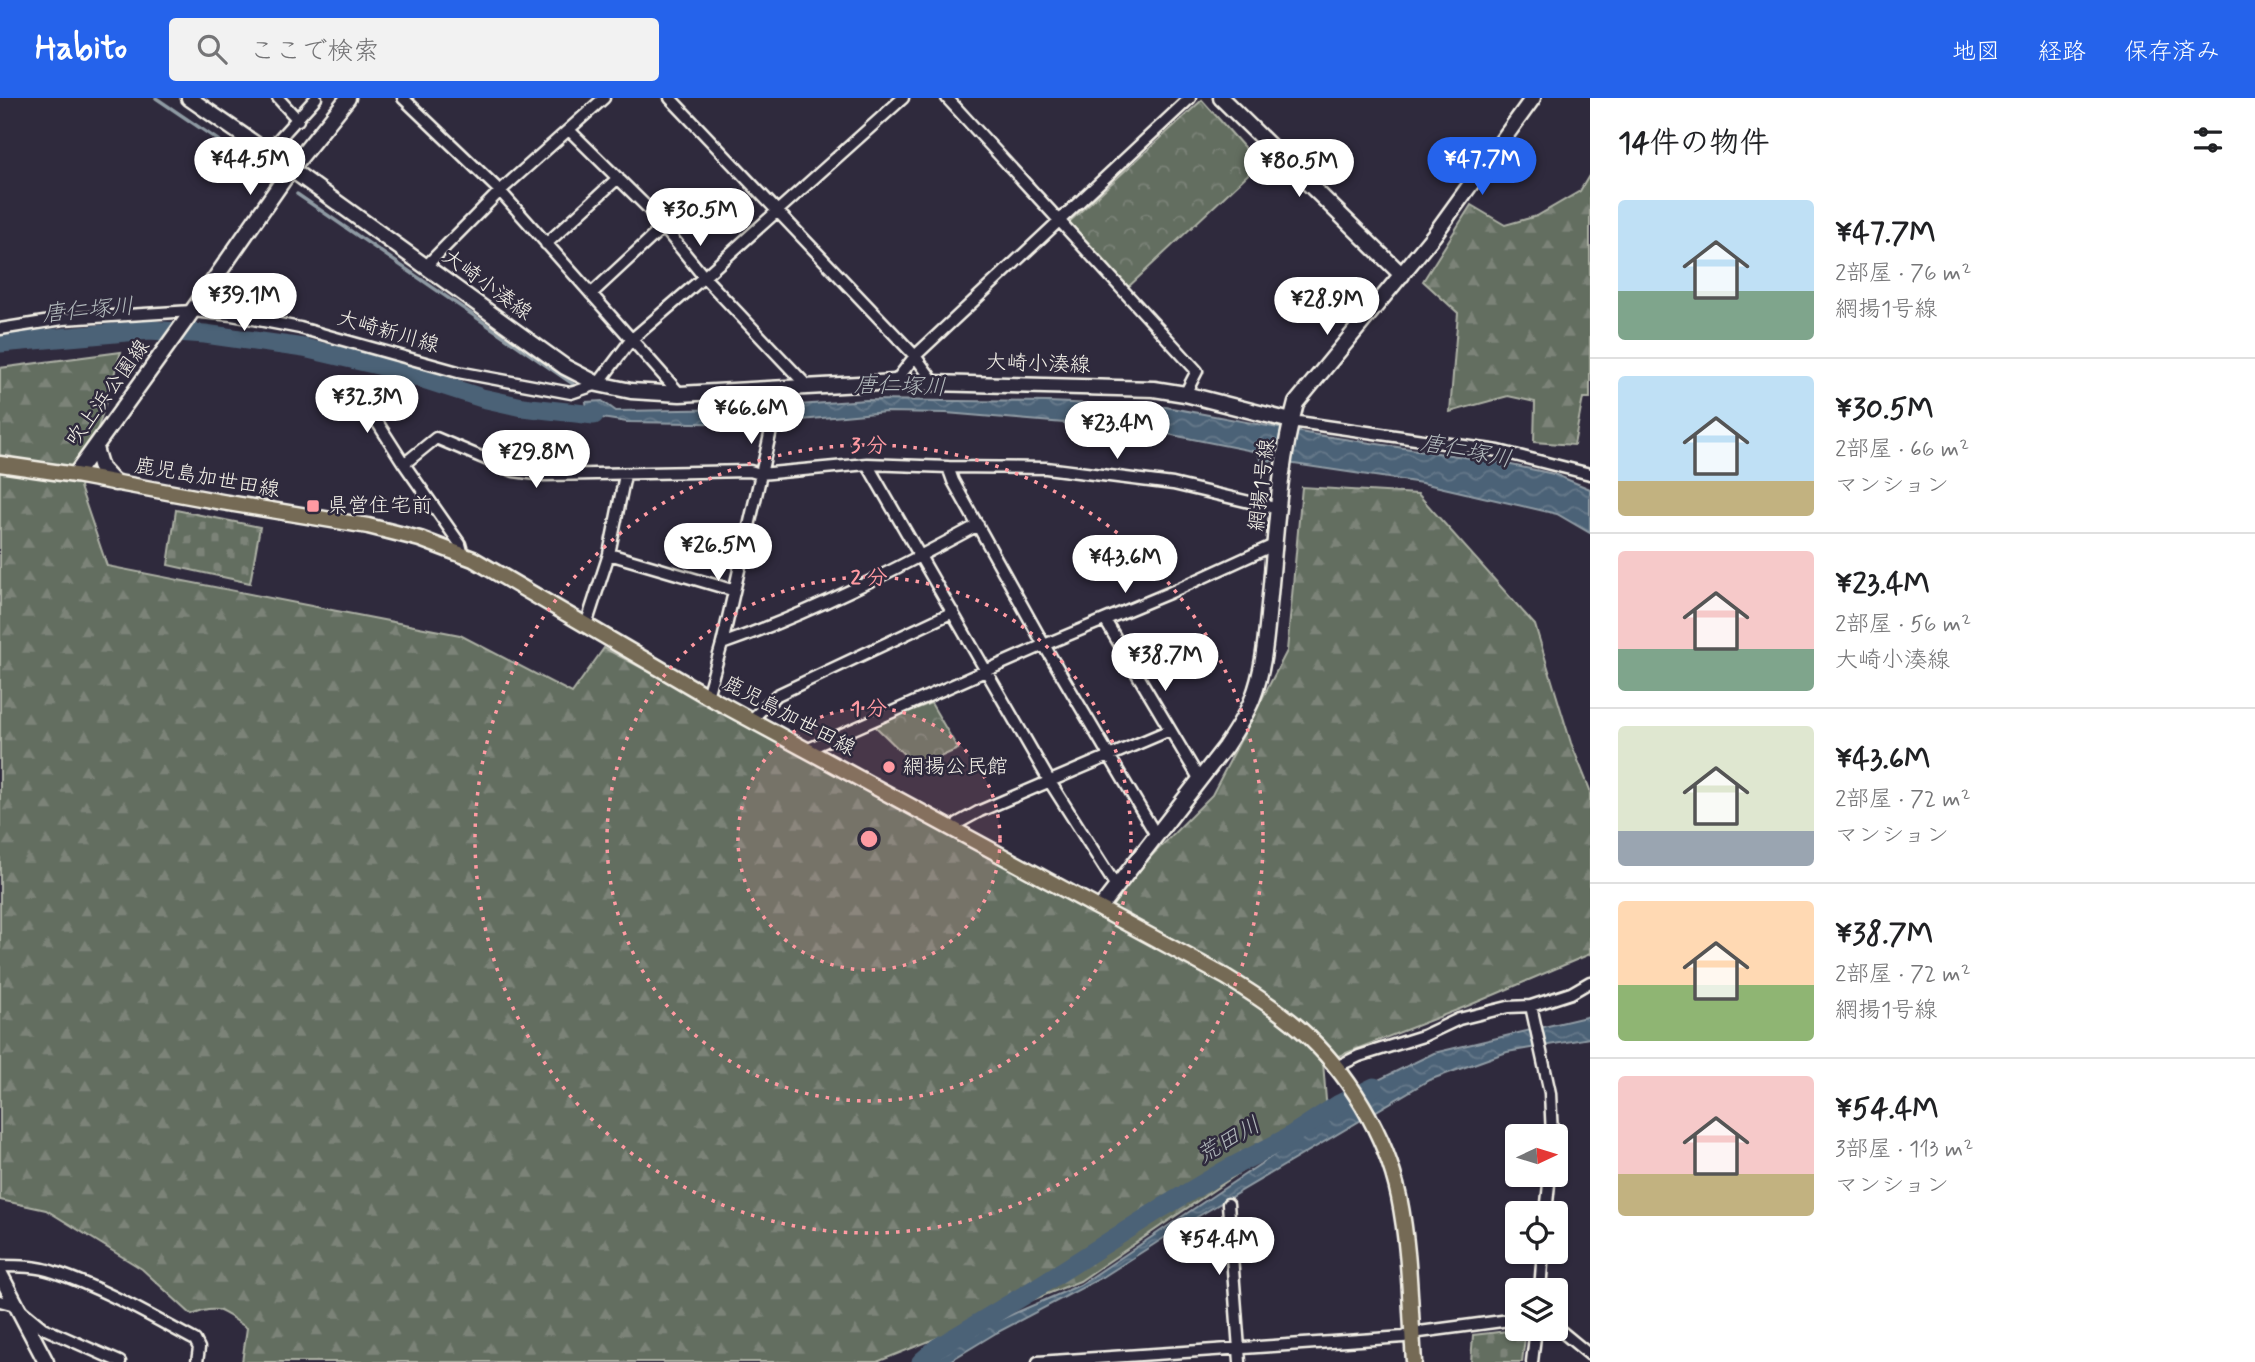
<!DOCTYPE html>
<html lang="ja">
<meta charset="utf-8">
<style>
:root{--surface:#fff;--page:#f2f2f2;--text:#202124;--muted:#757577;--line:#e0e0e0;--accent:#2563eb}
body{margin:0;font-family:Mynerve,"Klee One",sans-serif;background:var(--page);color:var(--text);height:100vh;display:flex;flex-direction:column;font-size:26px;white-space:nowrap}
*{box-sizing:border-box;margin:0}
p{font-size:23px;color:var(--muted)}
.icon{flex:none;width:38px;height:38px;fill:none;stroke:currentColor;stroke-width:2;stroke-linecap:round;stroke-linejoin:round}
.map{position:relative;flex:1;overflow:hidden}
.sheet{display:flex;flex-direction:column;background:var(--surface);width:665px}
.sheet>*{flex:none}
.needle{width:46px;rotate:86deg}
.buttons{position:absolute;left:1505px;top:1026px;display:grid;gap:14px}
.buttons a{display:grid;place-items:center;width:63px;height:63px;border-radius:7px;background:var(--surface);box-shadow:0 2px 5px #0004;font-size:35px}
.price{position:absolute;translate:-50% -60px;padding:0 16px;border-radius:24px;background:#fff;color:#222;font-size:23px;line-height:46px;filter:drop-shadow(0 2px 4px #0008)}
.price::after{content:'';position:absolute;left:50%;top:42px;width:21px;height:16px;margin-left:-10px;background:inherit;clip-path:polygon(0 0,100% 0,50% 100%)}
.price.selected{background:var(--accent);color:#fff}
ul{padding:0;list-style:none}
li{display:flex;align-items:center;gap:21px;height:175px;padding:0 28px}
li+li{border-top:2px solid var(--line)}
li span{display:grid;place-items:center;flex:none;width:196px;height:140px;border-radius:7px;color:#555}
li>.icon{margin-inline-start:auto}
span .icon{width:84px;height:84px;fill:#fffc;stroke-width:1}
li b{font-size:30px}
h2{display:flex;justify-content:space-between;align-items:center;height:84px;padding:0 28px;font-size:30px}
header{display:flex;align-items:center;gap:42px;box-sizing:border-box;height:98px;padding:0 35px;background:var(--accent);color:#fff}
header strong{font-size:33px}
nav{display:flex;gap:38px;margin-inline-start:auto;font-size:24px}
.search{width:490px;height:63px;background:var(--page);display:flex;align-items:center;gap:18px;box-sizing:border-box;padding:0 24px;border-radius:7px;color:var(--muted);font-size:26px}
main{display:flex;flex:1;min-height:0}
.map>svg:first-child{display:block}
.forest{fill:url(#forest-firs);stroke:#acb0a4;stroke-width:2}
.cemetery{fill:url(#cemetery-stones);stroke:#acb0a4;stroke-width:2}
.park{fill:url(#park-crowns);stroke:#acb0a4;stroke-width:2}
.water{fill:url(#water-waves);stroke:#8f9ba4;stroke-width:2}
.lines{fill:none;stroke-linecap:round;stroke-linejoin:round}
.stream{stroke:#8f9ba4;stroke-width:3.5}
.river{stroke:#4c6277;stroke-width:19}
.street-casing{stroke:#f4f1e8;stroke-width:15}
.secondary-casing{stroke:#f4f1e8;stroke-width:19}
.primary-casing{stroke:#f4f1e8;stroke-width:19}
.street{stroke:#2f2a3d;stroke-width:10}
.secondary{stroke:#2f2a3d;stroke-width:14}
.primary{stroke:#756a55;stroke-width:14}
.ring{fill:none;stroke:#ff9aa2;stroke-width:3.5;stroke-dasharray:3.5 7}
.poi-dot{fill:#ff9aa2;stroke:#2f2a3d;stroke-width:2.5}
.labels{text-anchor:middle;dominant-baseline:central;stroke-width:5;stroke-linejoin:round;paint-order:stroke}
.street-label{font-size:21px;fill:#f4f1e8;stroke:#2f2a3d}
.poi-label{font-size:21px;fill:#f4f1e8;stroke:#2f2a3d;text-anchor:start}
.water-label{font-size:23px;font-style:italic;fill:#b1b8bb;stroke:#2f2a3d}
.centre{fill:#ff9aa2;stroke:#2f2a3d;stroke-width:3.5}
.ring-label{font-size:21px;text-anchor:middle;font-weight:bold;fill:#ff9aa2;stroke:#2f2a3d;stroke-width:5;stroke-linejoin:round;paint-order:stroke}
</style>
<header>
<strong>Habito</strong>
<div class="search"><svg class="icon" aria-label="search" viewBox="0 0 24 24"><circle cx="10" cy="10" r="6"/><path d="M15 15l6 6"/></svg>ここで検索</div>
<nav><a>地図</a><a>経路</a><a>保存済み</a></nav>
</header>
<main>
<div class="map">
<svg width="1590" height="1264" viewBox="0 0 1590 1264">
<defs>
<pattern id="forest-firs" width="22" height="20" patternUnits="userSpaceOnUse" patternTransform="scale(1.75)"><rect width="22" height="20" fill="#646e61"/><path d="M5 1l3.5 6h-7zM16 11l3.5 6h-7z" fill="#7b8378"/></pattern>
<pattern id="cemetery-stones" width="16" height="16" patternUnits="userSpaceOnUse" patternTransform="scale(1.75)"><rect width="16" height="16" fill="#646e61"/><path d="M2 7V4a2 2 0 0 1 4 0v3zM10 15v-3a2 2 0 0 1 4 0v3z" fill="#7b8378"/></pattern>
<pattern id="park-crowns" width="20" height="18" patternUnits="userSpaceOnUse" patternTransform="scale(1.75)"><rect width="20" height="18" fill="#646e61"/><path d="M2 6a3 3 0 1 1 6 0M12 15a3 3 0 1 1 6 0" fill="none" stroke="#7b8378"/></pattern>
<pattern id="water-waves" width="16" height="10" patternUnits="userSpaceOnUse" patternTransform="scale(1.75)"><rect width="16" height="10" fill="#4c6277"/><path d="M0 5q4-4 8 0t8 0" fill="none" stroke="#66798a"/></pattern>
</defs>
<rect width="100%" height="100%" fill="#2f2a3d"/>
<filter id="ink" filterUnits="userSpaceOnUse"><feTurbulence type="fractalNoise" baseFrequency=".0143" numOctaves="2"/><feDisplacementMap in="SourceGraphic" scale="14" xChannelSelector="R" yChannelSelector="G"/><feConvolveMatrix kernelMatrix="1 2 1 2 8 2 1 2 1" color-interpolation-filters="sRGB"/></filter>
<g filter="url(#ink)">
<!-- forest -->
<path class="forest" d="M 1590,76 L 1590,300 L 1583,300 L 1574,347 L 1534,344 L 1535,304 L 1508,298 L 1450,314 L 1458,215 L 1423,183 L 1471,107 L 1505,127 L 1537,118 L 1580,93 Z
M 121,254 L 80,389 L 107,468 L 460,537 L 572,595 L 604,550 L 1100,810 L 1212,697 L 1287,553 L 1302,389 L 1418,396 L 1535,527 L 1571,645 L 1590,692 L 1590,856 L 1470,907 L 1323,964 L 1327,1015 L 1080,1183 L 877,1264 L 242,1264 L 247,1230 C 223,1215 220,1205 192,1217 L 142,1171 L 46,1112 L 0,1102 L 0,270 Z"/>
<!-- cemetery -->
<path class="cemetery" d="M 176,412 L 260,429 L 250,485 L 168,467 Z
M 1526,1231 L 1522,1264 L 1471,1264 L 1473,1237 Z"/>
<!-- park -->
<path class="park" d="M 1202,2 L 1259,66 L 1125,192 L 1067,126 Z
M 931,605 L 958,651 L 917,669 L 874,627 Z"/>
<!-- water -->
<path class="water" d="M 866,302 L 1048,304 L 1166,309 L 1311,336 L 1497,364 L 1554,376 L 1590,391 L 1590,435 L 1557,416 L 1422,385 L 1260,361 L 1258,354 L 1147,332 L 946,315 L 886,314 L 758,326 L 627,324 L 570,315 L 587,310 L 586,304 L 602,303 L 616,313 L 745,311 Z
M 1590,918 L 1590,940 L 1507,954 L 1429,982 L 1192,1122 L 1103,1179 L 996,1235 L 948,1264 L 931,1264 L 990,1226 L 1080,1187 L 1320,1026 L 1374,984 L 1434,955 Z"/>
<g class="lines">
<!-- stream -->
<path class="stream" d="M 156,0 L 268,76
M 297,96 L 573,286"/>
<!-- river -->
<path class="river" d="M 0,245 L 150,232 L 205,236 L 304,250 L 386,269 L 482,300 L 522,309 L 594,317
M 921,1264 L 937,1250 L 1028,1195 L 1160,1111 L 1224,1073 L 1287,1040 L 1339,1006 L 1374,989"/>
<defs>
<path id="street" d="M 278,0 L 298,22
M 403,0 L 500,93 L 680,296
M 670,0 L 915,258 L 934,284
M 947,0 L 1197,273 L 1185,296
M 569,32 L 648,110 L 704,179 L 809,290
M 267,54 L 316,0
M 546,146 L 618,80
M 425,169 L 500,93 L 604,0
M 591,196 L 663,129
M 0,231 L 63,221 L 192,213 L 232,217 L 300,230 L 458,274 L 571,295 L 598,286 L 631,242 L 704,179 L 903,0
M 895,284 L 915,258 L 1190,0
M 356,291 L 404,366
M 1291,323 L 1499,353 L 1590,376
M 867,366 L 948,369 L 953,383 L 1044,547 L 1156,737
M 948,369 L 1046,370 L 1173,386 L 1279,411
M 609,456 L 732,492
M 463,457 L 460,446 L 404,366 L 436,340 L 514,373 L 544,377 L 750,373 L 760,376 L 867,366 L 1050,684 L 1116,788
M 1105,522 L 1200,682
M 586,527 L 609,456 L 625,377
M 722,546 C 811,515 895,472 978,427
M 707,598 L 722,546 L 772,328 L 769,291
M 751,622 L 777,597 L 953,514
M 806,652 L 1044,547 L 1169,495 L 1276,446
M 955,733 L 958,725 L 980,713 L 1170,632
M 1531,908 L 1550,995 L 1552,1038
M 1336,969 L 1359,958 L 1423,938 L 1459,921 L 1508,909 L 1531,908 L 1571,895 L 1590,884
M 1228,1106 L 1240,1264
M 1546,1115 L 1550,1076
M 0,1168 C 18,1168 37,1168 54,1174 C 103,1190 150,1218 195,1242 L 199,1250 L 197,1264
M 1540,1192 L 1543,1153
M 0,1203 L 15,1207 L 43,1230 L 120,1264
M 1556,1229 L 1590,1257
M 1038,1264 L 1404,1239 L 1412,1235 L 1517,1221
M 1532,1264 L 1536,1230"/>
<path id="secondary" d="M 189,0 L 267,54 L 565,269 L 598,286 L 631,293 L 680,296 L 895,284 L 1154,291 L 1185,296 L 1291,323
M 1221,0 L 1402,177
M 95,350 L 101,370 L 115,385
M 75,377 L 186,222 L 291,71 L 348,0
M 1100,810 L 1225,649 C 1235,634 1245,619 1252,602 C 1264,572 1266,539 1269,507 C 1276,440 1278,369 1296,305 L 1434,137 L 1533,0
M 0,1176 L 46,1264"/>
<path id="primary" d="M 0,366 L 75,377 L 222,404 L 368,428 L 420,441 L 473,461 L 707,598 L 1226,879 C 1252,895 1277,911 1300,931 C 1348,973 1386,1037 1399,1099 C 1410,1153 1410,1209 1414,1264"/>
</defs>
<!-- street casing -->
<use href="#street" class="street-casing"/>
<!-- secondary casing -->
<use href="#secondary" class="secondary-casing"/>
<!-- primary casing -->
<use href="#primary" class="primary-casing"/>
<!-- street -->
<use href="#street" class="street"/>
<!-- secondary -->
<use href="#secondary" class="secondary"/>
<!-- primary -->
<use href="#primary" class="primary"/>
</g>
</g>
<!-- distance rings -->
<circle cx="869" cy="741" r="131" fill="#ff9aa2" fill-opacity=".12"/>
<g class="ring">
<circle cx="869" cy="741" r="131"/>
<circle cx="869" cy="741" r="262"/>
<circle cx="869" cy="741" r="394"/>
</g>
<!-- markers -->
<g class="poi-dot">
<rect x="306" y="401" width="14" height="14" rx="3.5"/>
<circle cx="889" cy="669" r="7"/>
</g>
<g class="labels">
<!-- street labels -->
<g class="street-label">
<text transform="translate(487 187) rotate(36)">大崎小湊線</text>
<text transform="translate(388 234) rotate(16)">大崎新川線</text>
<text transform="translate(1038 266) rotate(2)">大崎小湊線</text>
<text transform="translate(108 295) rotate(-54)">吹上浜公園線</text>
<text transform="translate(207 380) rotate(10)">鹿児島加世田線</text>
<text transform="translate(1262 387) rotate(-83)">網揚1号線</text>
<text transform="translate(789 618) rotate(28)">鹿児島加世田線</text>
</g>
<!-- poi labels -->
<g class="poi-label">
<text x="327" y="408">県営住宅前</text>
<text x="903" y="669">網揚公民館</text>
</g>
<!-- water labels -->
<g class="water-label">
<text transform="translate(88 213) rotate(-5)">唐仁塚川</text>
<text transform="translate(900 289) rotate(2)">唐仁塚川</text>
<text transform="translate(1466 354) rotate(11)">唐仁塚川</text>
<text transform="translate(1229 1043) rotate(-30)">荒田川</text>
</g>
</g>
<circle cx="869" cy="741" r="10" class="centre"/>
<g class="ring-label">
<text x="869" y="354">3 分</text>
<text x="869" y="486">2 分</text>
<text x="869" y="617">1 分</text>
</g>
</svg>
<div class="buttons">
<a><svg class="needle" viewBox="-14 -14 28 28"><path d="M0-13l5 13h-10z" fill="#e53935"/><path d="M0 13l5-13h-10z" fill="#757577"/></svg></a>
<a><svg class="icon" aria-label="locate" viewBox="0 0 24 24"><circle cx="12" cy="12" r="6"/><path d="M12 2v4M12 18v4M2 12h4M18 12h4"/></svg></a>
<a><svg class="icon" aria-label="layers" viewBox="0 0 24 24"><path d="M12 4l9 5-9 5-9-5zM3 14l9 5 9-5"/></svg></a>
</div>
<b class="price" style="left:250px;top:99px">¥44.5M</b>
<b class="price selected" style="left:1482px;top:99px">¥47.7M</b>
<b class="price" style="left:1299px;top:101px">¥80.5M</b>
<b class="price" style="left:700px;top:150px">¥30.5M</b>
<b class="price" style="left:244px;top:235px">¥39.1M</b>
<b class="price" style="left:1327px;top:239px">¥28.9M</b>
<b class="price" style="left:367px;top:337px">¥32.3M</b>
<b class="price" style="left:751px;top:348px">¥66.6M</b>
<b class="price" style="left:1117px;top:363px">¥23.4M</b>
<b class="price" style="left:536px;top:392px">¥29.8M</b>
<b class="price" style="left:718px;top:485px">¥26.5M</b>
<b class="price" style="left:1125px;top:497px">¥43.6M</b>
<b class="price" style="left:1165px;top:595px">¥38.7M</b>
<b class="price" style="left:1219px;top:1179px">¥54.4M</b>
</div>
<section class="sheet">
<h2>14件の物件<svg class="icon" aria-label="filters" viewBox="0 0 24 24"><path d="M4 7h16M4 17h16"/><circle cx="9" cy="7" r="2"/><circle cx="15" cy="17" r="2"/></svg></h2>
<ul>
<li><span style="background:linear-gradient(#bfe0f5 65%,#7fa58c 0)"><svg class="icon" aria-label="home" viewBox="0 0 24 24"><path d="M3 11l9-7 9 7M6 9v11h12V9"/></svg></span><div><b>¥47.7M</b><p>2部屋 · 76 m²</p><p>網揚1号線</p></div></li>
<li><span style="background:linear-gradient(#bfe0f5 75%,#c2b280 0)"><svg class="icon" aria-label="home" viewBox="0 0 24 24"><path d="M3 11l9-7 9 7M6 9v11h12V9"/></svg></span><div><b>¥30.5M</b><p>2部屋 · 66 m²</p><p>マンション</p></div></li>
<li><span style="background:linear-gradient(#f6c9c9 70%,#7fa58c 0)"><svg class="icon" aria-label="home" viewBox="0 0 24 24"><path d="M3 11l9-7 9 7M6 9v11h12V9"/></svg></span><div><b>¥23.4M</b><p>2部屋 · 56 m²</p><p>大崎小湊線</p></div></li>
<li><span style="background:linear-gradient(#dfe7d0 75%,#9aa5b1 0)"><svg class="icon" aria-label="home" viewBox="0 0 24 24"><path d="M3 11l9-7 9 7M6 9v11h12V9"/></svg></span><div><b>¥43.6M</b><p>2部屋 · 72 m²</p><p>マンション</p></div></li>
<li><span style="background:linear-gradient(#ffd9b3 60%,#8fb573 0)"><svg class="icon" aria-label="home" viewBox="0 0 24 24"><path d="M3 11l9-7 9 7M6 9v11h12V9"/></svg></span><div><b>¥38.7M</b><p>2部屋 · 72 m²</p><p>網揚1号線</p></div></li>
<li><span style="background:linear-gradient(#f6c9c9 70%,#c2b280 0)"><svg class="icon" aria-label="home" viewBox="0 0 24 24"><path d="M3 11l9-7 9 7M6 9v11h12V9"/></svg></span><div><b>¥54.4M</b><p>3部屋 · 113 m²</p><p>マンション</p></div></li>
</ul>
</section>
</main>
